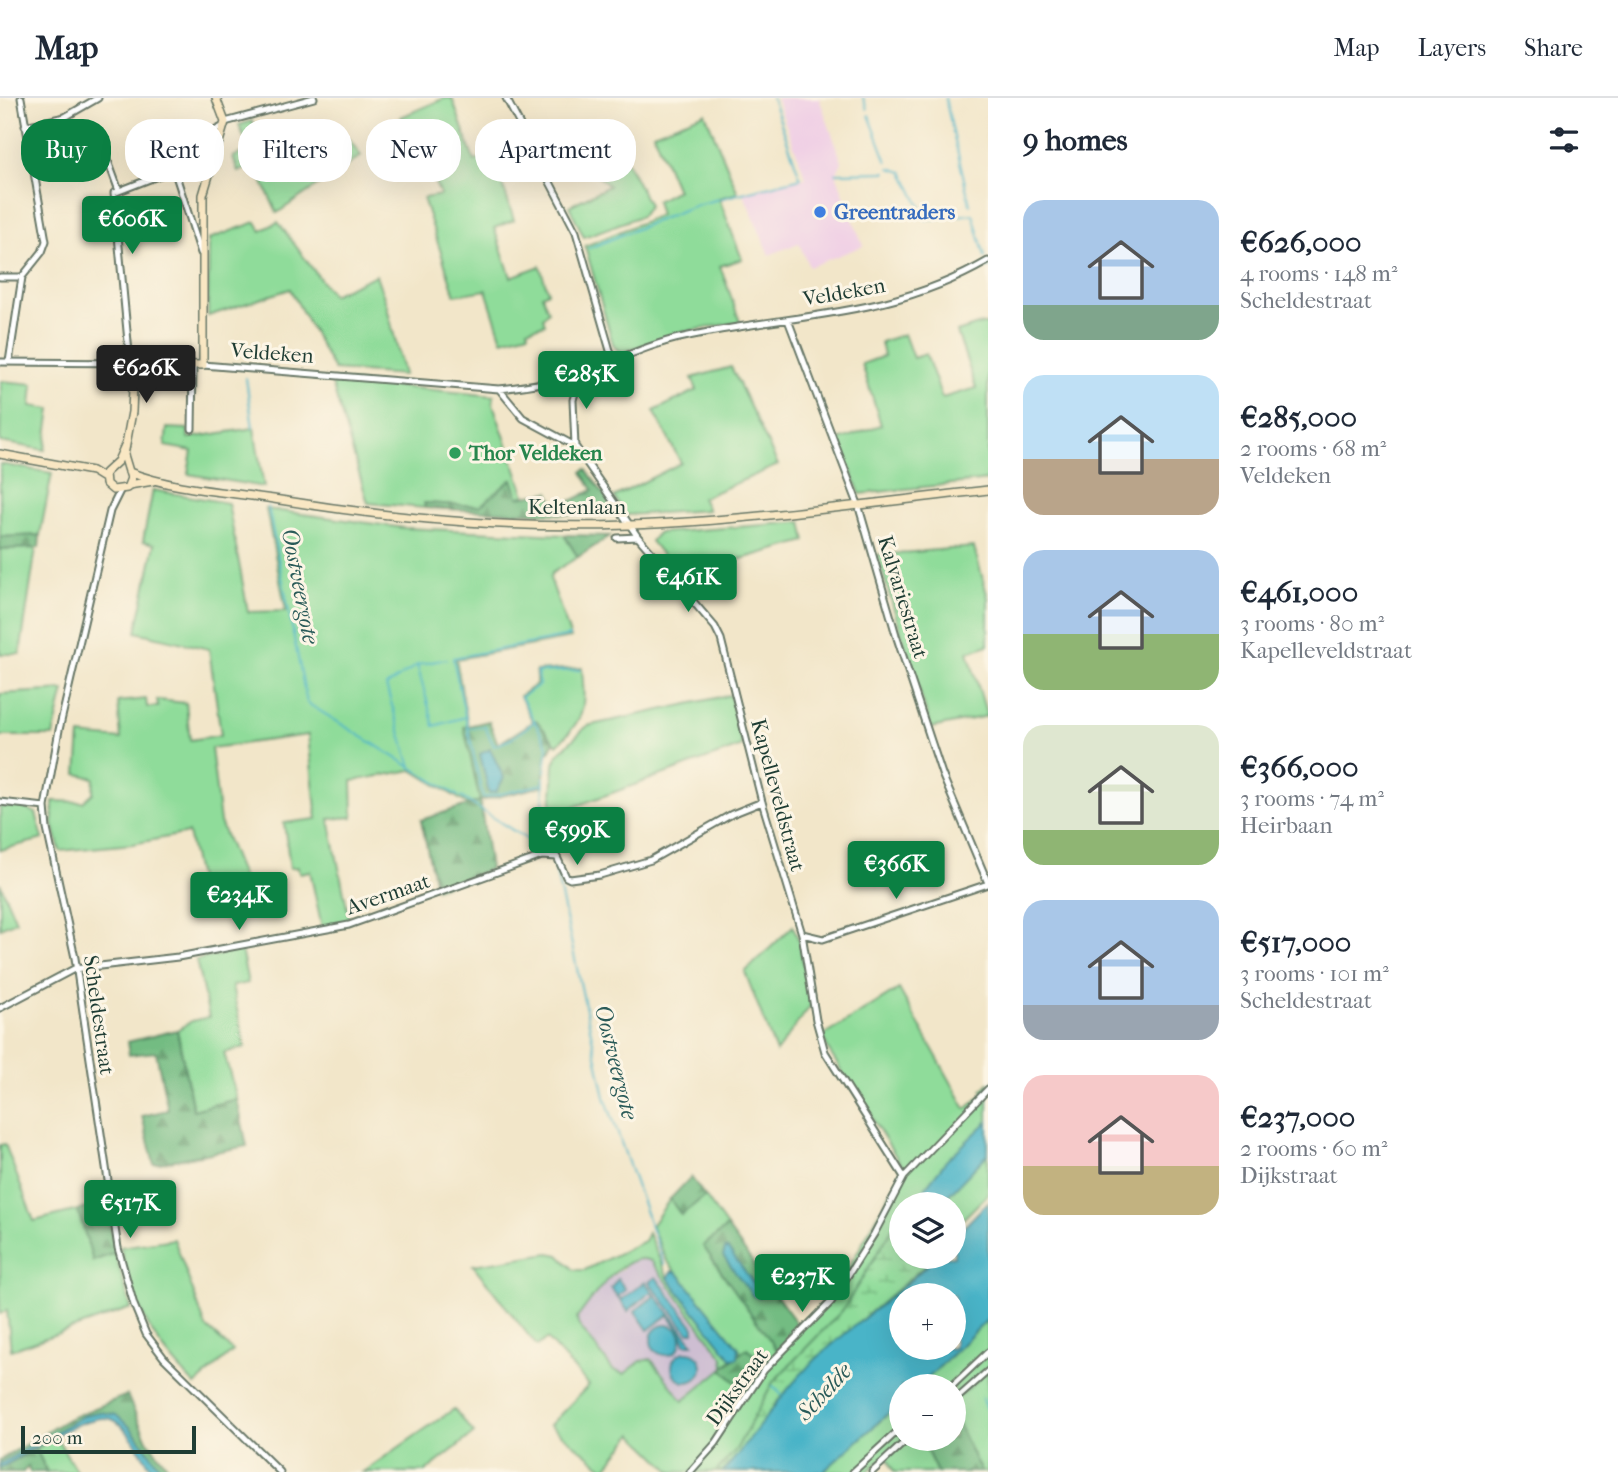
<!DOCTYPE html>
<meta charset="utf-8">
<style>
:root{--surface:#fff;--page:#f6f6f7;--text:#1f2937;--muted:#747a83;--line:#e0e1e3;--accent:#0b8043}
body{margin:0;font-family:"IM FELL French Canon",serif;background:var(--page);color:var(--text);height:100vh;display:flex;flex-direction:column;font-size:26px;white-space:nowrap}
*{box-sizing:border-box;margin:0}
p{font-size:23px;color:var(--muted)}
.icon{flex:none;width:38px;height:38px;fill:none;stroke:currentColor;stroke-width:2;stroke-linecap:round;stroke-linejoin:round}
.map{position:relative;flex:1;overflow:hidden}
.panel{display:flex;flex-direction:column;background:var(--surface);width:630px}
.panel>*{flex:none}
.banner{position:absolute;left:21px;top:21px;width:665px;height:63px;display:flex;gap:14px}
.controls{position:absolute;left:889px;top:1094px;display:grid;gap:14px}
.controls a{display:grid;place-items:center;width:77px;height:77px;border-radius:50%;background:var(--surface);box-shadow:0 7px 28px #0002;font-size:35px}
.scale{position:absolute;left:21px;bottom:18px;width:175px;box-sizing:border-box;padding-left:7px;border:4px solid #1f3d34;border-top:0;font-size:19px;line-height:24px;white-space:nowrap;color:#1f3d34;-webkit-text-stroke:5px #fcf5e5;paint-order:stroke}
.price{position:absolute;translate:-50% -60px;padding:0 16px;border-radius:7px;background:var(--accent);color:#fff;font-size:23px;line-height:46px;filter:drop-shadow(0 2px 4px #0008)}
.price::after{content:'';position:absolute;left:50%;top:42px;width:21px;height:16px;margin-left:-10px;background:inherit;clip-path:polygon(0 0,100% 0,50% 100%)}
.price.selected{background:#222;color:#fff}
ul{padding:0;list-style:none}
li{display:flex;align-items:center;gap:21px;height:175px;padding:0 35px}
li span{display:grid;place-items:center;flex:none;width:196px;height:140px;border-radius:21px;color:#555}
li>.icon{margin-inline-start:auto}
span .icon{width:84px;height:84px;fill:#fffc;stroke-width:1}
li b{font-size:30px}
h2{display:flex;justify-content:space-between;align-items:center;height:84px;padding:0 35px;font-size:30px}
.chip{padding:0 24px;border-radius:28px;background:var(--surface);box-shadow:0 7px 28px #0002;font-size:24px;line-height:63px}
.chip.selected{background:var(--accent);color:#fff}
header{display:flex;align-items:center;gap:42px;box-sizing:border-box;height:98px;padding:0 35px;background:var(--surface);border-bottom:2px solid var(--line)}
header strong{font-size:33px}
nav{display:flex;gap:38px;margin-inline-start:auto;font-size:24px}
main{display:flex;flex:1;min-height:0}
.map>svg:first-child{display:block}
.built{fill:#f0d0e5}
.industrial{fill:#cebed2}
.green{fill:#8fdc9a;stroke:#578c67;stroke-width:2}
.forest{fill:url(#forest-firs);stroke:#497c5b;stroke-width:2}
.wetland{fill:url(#wetland-marsh);stroke:#578c67;stroke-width:2}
.water{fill:#4ab4c8;stroke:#34787e;stroke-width:2;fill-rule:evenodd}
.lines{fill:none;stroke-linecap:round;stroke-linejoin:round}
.stream{stroke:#4ab4c8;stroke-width:2}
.street-casing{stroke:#697868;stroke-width:9}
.secondary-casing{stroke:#697868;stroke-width:10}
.street{stroke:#fff;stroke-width:5}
.secondary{stroke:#f9e7c3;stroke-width:7}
.shop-dot{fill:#3f7fe0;stroke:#fcf5e5;stroke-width:2.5}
.leisure-dot{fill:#2e9e5b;stroke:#fcf5e5;stroke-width:2.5}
.labels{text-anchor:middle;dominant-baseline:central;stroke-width:6;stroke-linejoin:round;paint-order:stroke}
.shop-label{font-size:21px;font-weight:bold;fill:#366cbe;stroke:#fcf5e5;text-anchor:start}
.street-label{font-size:21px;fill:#1f3d34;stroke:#fcf5e5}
.leisure-label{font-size:21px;font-weight:bold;fill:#27864d;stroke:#fcf5e5;text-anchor:start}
.water-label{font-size:23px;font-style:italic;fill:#2a5b59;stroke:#fcf5e5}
</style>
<header>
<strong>Map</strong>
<nav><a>Map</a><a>Layers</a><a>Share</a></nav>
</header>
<main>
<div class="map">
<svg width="988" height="1374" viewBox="0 0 988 1374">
<defs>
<pattern id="forest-firs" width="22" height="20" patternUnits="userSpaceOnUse" patternTransform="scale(1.75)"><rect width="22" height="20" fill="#73bc82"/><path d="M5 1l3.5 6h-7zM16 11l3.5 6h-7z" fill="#5e9a6b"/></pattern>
<pattern id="wetland-marsh" width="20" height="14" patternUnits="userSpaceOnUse" patternTransform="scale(1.75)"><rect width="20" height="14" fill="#8fdc9a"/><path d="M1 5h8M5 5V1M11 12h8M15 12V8" fill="none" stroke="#74b47e"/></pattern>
</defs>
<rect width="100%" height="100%" fill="#fcf5e5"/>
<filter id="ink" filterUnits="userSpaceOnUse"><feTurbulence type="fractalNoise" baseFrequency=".0143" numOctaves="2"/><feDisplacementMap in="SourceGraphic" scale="14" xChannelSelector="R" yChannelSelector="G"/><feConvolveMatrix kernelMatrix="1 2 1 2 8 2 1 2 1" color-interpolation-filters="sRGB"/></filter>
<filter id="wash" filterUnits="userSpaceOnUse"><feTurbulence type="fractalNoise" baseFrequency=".00686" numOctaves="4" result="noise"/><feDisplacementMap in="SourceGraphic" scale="28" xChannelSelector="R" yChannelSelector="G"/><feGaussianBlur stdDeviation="1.57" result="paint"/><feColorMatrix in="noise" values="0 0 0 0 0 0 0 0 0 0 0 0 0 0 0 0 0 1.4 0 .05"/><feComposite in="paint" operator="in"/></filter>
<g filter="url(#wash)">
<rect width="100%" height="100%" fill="#f2e6c9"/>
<!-- built -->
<path class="built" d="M 776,0 L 819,0 L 842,64 L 836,76 L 863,148 L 809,169 L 799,145 L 769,157 L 743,94 L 806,80 Z"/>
<!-- industrial -->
<path class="industrial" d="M 642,1159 L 651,1163 L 723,1259 L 724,1269 L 683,1303 L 645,1261 L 624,1276 L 612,1272 L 578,1226 L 577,1220 L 606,1183 L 635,1161 Z"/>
<!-- green -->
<path class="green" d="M 445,0 L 452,0 L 474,63 L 493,57 L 514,122 L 494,130 L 511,179 L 540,168 L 548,194 L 542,197 L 548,213 L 543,220 L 545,226 L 528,231 L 529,235 L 502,242 L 486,192 L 455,197 L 423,100 L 441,97 L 401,19 Z
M 705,15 L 738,95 L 719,100 L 742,161 L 720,168 L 740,224 L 682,234 L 620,255 L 613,246 L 585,148 L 660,117 L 656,103 L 677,92 L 653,35 Z
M 252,23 L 269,65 L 296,57 L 294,51 L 319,44 L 321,48 L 349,41 L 361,58 L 277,115 L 255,67 L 238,74 L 233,59 L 249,52 L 239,27 Z
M 605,43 L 619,49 L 649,107 L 641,118 L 584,139 L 569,108 L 609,88 L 576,57 Z
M 256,124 L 261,133 L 278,124 L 332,197 L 376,177 L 386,205 L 404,277 L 334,272 L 290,191 L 208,218 L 209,141 Z
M 981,226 L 988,226 L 988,382 L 860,396 L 839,342 L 881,327 L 862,266 L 884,258 L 881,244 L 904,236 L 913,260 L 926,256 L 942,300 L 976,290 L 957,234 Z
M 731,269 L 778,367 L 702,400 L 708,412 L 626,417 L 614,399 L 681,365 L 654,313 L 697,292 L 692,280 Z
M 331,282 L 494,298 L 493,306 L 526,400 L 495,397 L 480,408 L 425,405 L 425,410 L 368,405 Z
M 1,283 L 33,286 L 31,308 L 51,311 L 45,352 L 0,344 Z
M 167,330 L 188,331 L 188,340 L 254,330 L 264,389 L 188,376 L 192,353 L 165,348 Z
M 0,366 L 52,375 L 40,437 L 0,439 Z
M 153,392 L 228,405 L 248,514 L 286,513 L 266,411 L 404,430 L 564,437 L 578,459 L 552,475 L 550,480 L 571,540 L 456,561 L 468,628 L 465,630 L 480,703 L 469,707 L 412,672 L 352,683 L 353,719 L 329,721 L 350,824 L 322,830 L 310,773 L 299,775 L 298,769 L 290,770 L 284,725 L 317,721 L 308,637 L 211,650 L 220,724 L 243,781 L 200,789 L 188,735 L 133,746 L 60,753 L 53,726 L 53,703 L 83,704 L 93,695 L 94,680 L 77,676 L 80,637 L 121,641 L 118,604 L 146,601 L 147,609 L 158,609 L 157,602 L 186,605 L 190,642 L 221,637 L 209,551 L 136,534 L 155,446 L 143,443 Z
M 802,424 L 806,443 L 679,478 L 651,443 L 658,435 Z
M 974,449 L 988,500 L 988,547 L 968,554 L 987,618 L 931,630 L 877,457 Z
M 36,450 L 20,556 L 0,556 L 0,451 Z
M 582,570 C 585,609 587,619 557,647 L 536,623 L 533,624 L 520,598 L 536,586 L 536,573 Z
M 64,592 L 53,638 L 0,638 L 0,596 Z
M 730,597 L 742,648 L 551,717 L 554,666 L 558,656 L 587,628 Z
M 20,708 L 36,715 L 43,741 L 0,752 L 0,709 Z
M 0,785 L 16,823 L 0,830 Z
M 793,828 L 799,843 L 811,907 L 776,954 L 745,874 Z
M 241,852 L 248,885 L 232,888 L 245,949 L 224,955 L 237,1001 L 193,1012 L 177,932 L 192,923 L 209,919 L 196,862 Z
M 899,891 L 966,1011 L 984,995 L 982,992 L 988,986 L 988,1096 L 954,1130 L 954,1106 L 901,1106 L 901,1148 L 897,1143 L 899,1122 L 842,1213 L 773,1284 L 736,1352 L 716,1374 L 672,1374 L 633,1336 L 605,1371 L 550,1327 L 589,1287 L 547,1241 L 537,1248 L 473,1167 L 549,1155 L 559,1157 L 574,1172 L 585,1172 L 644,1143 L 648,1135 L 668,1180 L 732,1261 L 724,1269 L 723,1259 L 651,1163 C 624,1150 591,1202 577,1220 L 578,1226 L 613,1272 L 624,1276 L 641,1263 L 651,1261 L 683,1303 L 722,1271 L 745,1293 L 764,1265 L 747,1251 L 741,1256 L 739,1250 L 667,1163 L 651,1128 L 670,1101 L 681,1116 L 705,1098 L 727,1129 L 703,1148 L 778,1252 L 839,1187 L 904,1071 L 829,953 L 823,938 Z
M 5,1046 L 34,1123 L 78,1112 L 93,1163 L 115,1155 L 131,1210 L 11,1252 L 7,1212 L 0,1216 L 0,1047 Z
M 174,1141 L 206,1229 L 233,1253 L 195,1287 C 146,1236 139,1216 120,1149 Z
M 988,1221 L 988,1268 L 954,1300 L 954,1288 L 920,1288 Z
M 988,1273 L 988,1374 L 981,1374 L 954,1318 L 954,1303 Z
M 901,1304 L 901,1340 L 905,1341 L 867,1374 L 823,1374 Z
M 454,1311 L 474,1335 L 425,1374 L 363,1374 Z
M 56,1339 L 77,1374 L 47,1374 L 36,1351 Z
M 909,1341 L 921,1341 L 937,1374 L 894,1374 L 887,1359 Z"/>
<!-- forest -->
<path class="forest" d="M 586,371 L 613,409 L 600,418 L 425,410 L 424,405 L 480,408 L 512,381 L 518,399 L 549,394 L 555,407 L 573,402 L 593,392 L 582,374 Z
M 40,437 L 39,450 L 0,451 L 0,439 Z
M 564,437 L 610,438 L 578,459 Z
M 536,622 L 554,644 L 546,659 L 543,688 L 480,703 L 490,771 L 436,791 L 421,722 L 480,703 L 464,629 L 489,623 L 498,646 Z
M 177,932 L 193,1012 L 237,1001 L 247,1048 L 154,1066 L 142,1018 L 168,1012 L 156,954 L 129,957 L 127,944 Z
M 691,1079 L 705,1098 L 681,1117 L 670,1101 Z
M 106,1106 L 115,1155 L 93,1163 L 78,1112 Z
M 727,1129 L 800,1230 L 777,1252 L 703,1148 Z
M 747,1250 L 765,1266 L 745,1293 L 722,1271 Z
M 127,1297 L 147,1342 L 172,1374 L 164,1374 C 140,1346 128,1308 85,1317 L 0,1366 L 0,1362 L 68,1321 Z
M 954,1318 L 981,1374 L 937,1374 L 921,1341 L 954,1340 Z
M 36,1351 L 47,1374 L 30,1374 L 28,1368 L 23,1374 L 0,1374 L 0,1370 Z"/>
<!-- wetland -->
<path class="wetland" d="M 899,1120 L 897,1142 L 901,1158 L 908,1159 L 913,1165 L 921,1159 L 935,1159 L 815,1262 L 775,1306 L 755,1338 L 723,1374 L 716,1374 L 736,1352 L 773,1284 L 842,1213 Z"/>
<!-- water -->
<path class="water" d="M 490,651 L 504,680 L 496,694 L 489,695 L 480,656 Z
M 988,1023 L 988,1056 L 940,1106 L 913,1106 L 946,1063 Z
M 988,1104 L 988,1221 L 920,1288 L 901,1288 L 901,1304 L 823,1374 L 723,1374 C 755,1337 780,1295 816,1261 C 854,1225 899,1196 935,1159 L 954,1158 L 954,1139 ZM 901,1197 L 954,1197 L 954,1250 L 901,1250 Z
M 725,1151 L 728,1151 L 762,1196 L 759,1199 L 753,1198 L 723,1158 Z
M 672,1173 L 677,1174 L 739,1250 L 738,1260 L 732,1261 L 668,1180 Z
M 656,1179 L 694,1229 L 694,1234 L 688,1234 L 649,1184 Z
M 618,1181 L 626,1192 L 618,1198 L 621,1202 L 645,1184 L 693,1246 L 685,1246 L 681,1234 L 668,1217 L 648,1232 L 635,1213 L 654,1198 L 651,1194 L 628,1213 L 611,1190 Z
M651 1242a15 15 0 1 1 30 0a15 15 0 1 1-30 0Z
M672 1269a15 15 0 1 1 30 0a15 15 0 1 1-30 0Z
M 99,1314 L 116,1317 L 130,1329 L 164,1374 L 155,1374 C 142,1360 131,1331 114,1322 C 89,1310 24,1357 0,1370 L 0,1366 L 85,1317 Z"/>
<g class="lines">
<!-- stream -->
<path class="stream" d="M 772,0 L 798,73
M 863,0 L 867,11
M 945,0 L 970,107
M 869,17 L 887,64
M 890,70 L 903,74 L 927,122
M 836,75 L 886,74
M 931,121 L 973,116 L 985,159
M 589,150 L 696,107 L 801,80 L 799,76
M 988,169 L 988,170
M 246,280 L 253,330
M 268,409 L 307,605 L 458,698
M 446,561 L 417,567 L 434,628 L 465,619
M 535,623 L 511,641 L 494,648 L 485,629 L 468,630 L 483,700 L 544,686
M 468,630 L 453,560 L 570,538
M 411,669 L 386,588 L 416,568
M 545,674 L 548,648 L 521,599 L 539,587 L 537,574 L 580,572
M 461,699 L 545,753
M 543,712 L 544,679
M 542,718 L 543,742
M 554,765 L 605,999 L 664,1166
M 773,1288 L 782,1297
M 982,1300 L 988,1312"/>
</g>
</g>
<g filter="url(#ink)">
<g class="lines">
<defs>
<path id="street" d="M 506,0 L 576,134 L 613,263
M 225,24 L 314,0
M 25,28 L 65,19 L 98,0
M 104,52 L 119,93
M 201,155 L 169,56 L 224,28
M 0,179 L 22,179
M 788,222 L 858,406 L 896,537 L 942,676 L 988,785
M 0,264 L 131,265
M 9,264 L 22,179 L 42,154 L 46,143 L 21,0
M 130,265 L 114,95 L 173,72
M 203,267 L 499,291 C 527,288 556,284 583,275 C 616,263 649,246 684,239 C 792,215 888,221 988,163
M 499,291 L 523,320 L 575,348 L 638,439 L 715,529 L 721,541 L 762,704 L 802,836 L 816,922 L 825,954 L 904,1079
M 192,331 L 193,267
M 575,348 L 573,302 L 580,276
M 120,393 L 110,413 L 59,632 L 45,709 L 47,731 L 75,860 L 118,1150 L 134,1207 L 146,1236 L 164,1260 L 280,1374
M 617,440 L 638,439
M 0,704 L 45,709
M 802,836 L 823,841 L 988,786
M 0,910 L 74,871 L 178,859 L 349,827 L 542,758 L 557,759 L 566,779 L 570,781 L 600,777 L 651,762 L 732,716 L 762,704
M 952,1288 L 988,1254
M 954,1303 L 988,1273
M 690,1374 L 716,1345 L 764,1272 L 831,1204 L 874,1136 L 904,1079 L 988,991
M 853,1374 L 901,1330
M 872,1374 L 909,1340"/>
<path id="secondary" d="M 126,345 L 118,363 L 105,375 L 106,386 L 113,392 L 127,390 L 131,380 L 124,357 L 132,314 L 134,266 L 203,267 L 203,97 L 225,24 L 216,0
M 0,356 L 92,373 L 105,381
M 129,374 C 175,392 232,394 280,402 C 396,421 512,431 629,427 C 749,423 869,405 988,392
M 129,387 L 153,383"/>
</defs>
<!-- street casing -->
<use href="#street" class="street-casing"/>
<!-- secondary casing -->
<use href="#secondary" class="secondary-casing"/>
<!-- street -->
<use href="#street" class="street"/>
<!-- secondary -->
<use href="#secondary" class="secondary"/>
</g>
</g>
<!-- markers -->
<circle class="shop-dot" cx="820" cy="114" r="7"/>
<circle class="leisure-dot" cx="455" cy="355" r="7"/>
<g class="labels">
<!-- shop labels -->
<g class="shop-label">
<text x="834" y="114">Greentraders</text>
</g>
<!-- street labels -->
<g class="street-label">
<text transform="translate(844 194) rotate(-10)">Veldeken</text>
<text transform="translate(272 255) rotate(4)">Veldeken</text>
<text x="577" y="409">Keltenlaan</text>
<text transform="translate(903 499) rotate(73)">Kalvariestraat</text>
<text transform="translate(778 697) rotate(75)">Kapelleveldstraat</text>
<text transform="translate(388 796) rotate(-19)">Avermaat</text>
<text transform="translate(99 917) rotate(82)">Scheldestraat</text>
<text transform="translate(737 1289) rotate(-54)">Dijkstraat</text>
</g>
<!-- leisure labels -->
<g class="leisure-label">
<text x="469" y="355">Thor Veldeken</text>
</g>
<!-- water labels -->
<g class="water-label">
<text transform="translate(300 488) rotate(79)">Oostveergote</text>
<text transform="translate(616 964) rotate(76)">Oostveergote</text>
<text transform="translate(824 1294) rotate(-47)">Schelde</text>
</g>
</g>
</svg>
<div class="controls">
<a><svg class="icon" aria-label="layers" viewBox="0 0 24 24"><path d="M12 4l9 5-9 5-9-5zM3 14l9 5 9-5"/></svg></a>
<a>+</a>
<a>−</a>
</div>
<div class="scale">200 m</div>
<b class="price" style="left:132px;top:158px">€606K</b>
<b class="price selected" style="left:146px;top:307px">€626K</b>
<b class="price" style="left:586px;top:313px">€285K</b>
<b class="price" style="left:688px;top:516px">€461K</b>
<b class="price" style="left:577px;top:769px">€599K</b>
<b class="price" style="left:896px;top:803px">€366K</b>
<b class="price" style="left:239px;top:834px">€234K</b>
<b class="price" style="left:130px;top:1142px">€517K</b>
<b class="price" style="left:802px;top:1216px">€237K</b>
<div class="banner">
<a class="chip selected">Buy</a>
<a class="chip">Rent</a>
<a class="chip">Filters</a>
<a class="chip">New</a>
<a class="chip">Apartment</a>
</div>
</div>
<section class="panel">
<h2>9 homes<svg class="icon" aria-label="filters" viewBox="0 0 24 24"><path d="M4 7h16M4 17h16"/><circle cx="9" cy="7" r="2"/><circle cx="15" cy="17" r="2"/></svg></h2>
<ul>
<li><span style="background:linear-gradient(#a9c7e8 75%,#7fa58c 0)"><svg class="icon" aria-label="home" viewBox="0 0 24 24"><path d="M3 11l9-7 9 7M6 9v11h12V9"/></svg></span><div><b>€626,000</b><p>4 rooms · 148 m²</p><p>Scheldestraat</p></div></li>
<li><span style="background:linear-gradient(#bfe0f5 60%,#b9a48a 0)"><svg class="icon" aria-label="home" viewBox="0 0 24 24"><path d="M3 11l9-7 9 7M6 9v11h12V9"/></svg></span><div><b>€285,000</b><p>2 rooms · 68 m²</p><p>Veldeken</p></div></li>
<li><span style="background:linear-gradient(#a9c7e8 60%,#8fb573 0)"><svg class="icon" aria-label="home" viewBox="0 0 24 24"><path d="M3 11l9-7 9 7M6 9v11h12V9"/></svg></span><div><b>€461,000</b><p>3 rooms · 80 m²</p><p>Kapelleveldstraat</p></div></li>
<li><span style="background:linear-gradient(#dfe7d0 75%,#8fb573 0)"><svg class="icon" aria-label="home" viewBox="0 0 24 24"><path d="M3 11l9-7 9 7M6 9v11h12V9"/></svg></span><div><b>€366,000</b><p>3 rooms · 74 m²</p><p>Heirbaan</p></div></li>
<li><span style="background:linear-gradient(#a9c7e8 75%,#9aa5b1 0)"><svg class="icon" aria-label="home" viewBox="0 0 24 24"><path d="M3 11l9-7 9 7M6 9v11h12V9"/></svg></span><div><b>€517,000</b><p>3 rooms · 101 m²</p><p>Scheldestraat</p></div></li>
<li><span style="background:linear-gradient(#f6c9c9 65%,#c2b280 0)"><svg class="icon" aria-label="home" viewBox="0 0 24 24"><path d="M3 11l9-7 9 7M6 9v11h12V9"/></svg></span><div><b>€237,000</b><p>2 rooms · 60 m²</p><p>Dijkstraat</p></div></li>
</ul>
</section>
</main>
